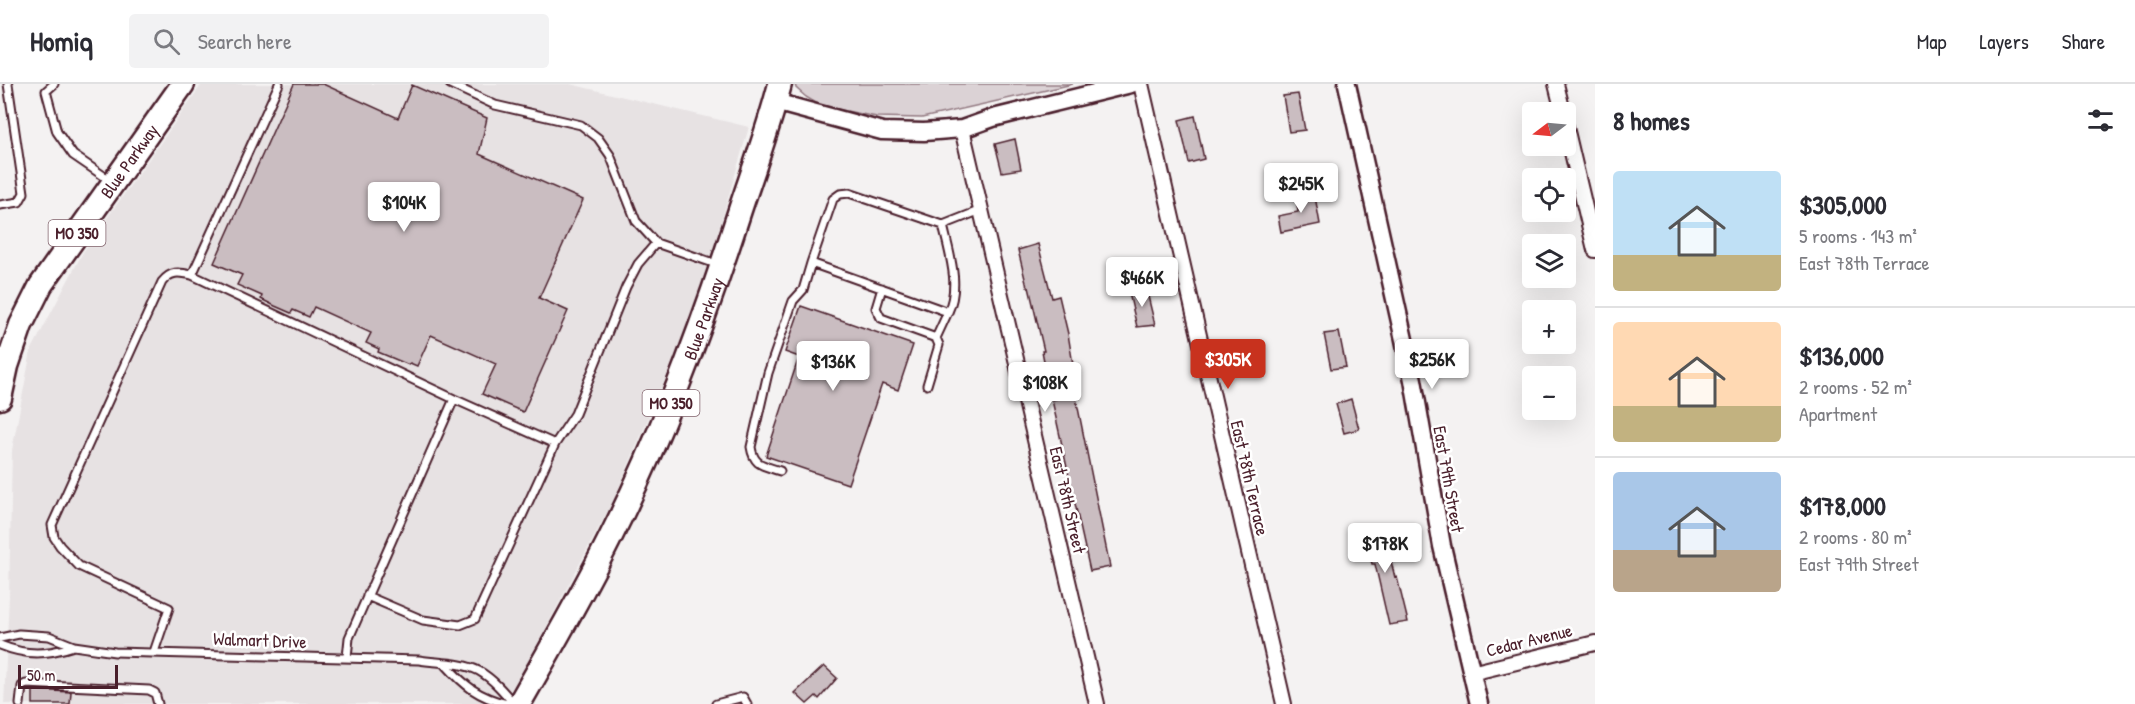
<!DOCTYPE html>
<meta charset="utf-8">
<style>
:root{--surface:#fff;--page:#f2f2f3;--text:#2b2b33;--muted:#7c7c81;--line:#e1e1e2;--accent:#c8321e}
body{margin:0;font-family:"Patrick Hand",sans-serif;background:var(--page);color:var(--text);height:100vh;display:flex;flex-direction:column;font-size:22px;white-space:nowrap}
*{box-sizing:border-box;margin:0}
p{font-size:20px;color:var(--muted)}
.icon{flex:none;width:33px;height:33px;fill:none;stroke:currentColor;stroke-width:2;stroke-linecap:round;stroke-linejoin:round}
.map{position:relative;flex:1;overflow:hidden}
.sheet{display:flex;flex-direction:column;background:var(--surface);width:540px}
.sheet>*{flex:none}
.needle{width:39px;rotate:254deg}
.buttons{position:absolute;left:1522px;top:18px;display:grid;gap:12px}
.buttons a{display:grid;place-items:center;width:54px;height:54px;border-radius:6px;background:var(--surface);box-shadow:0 6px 24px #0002;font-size:30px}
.scale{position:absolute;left:18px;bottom:15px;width:100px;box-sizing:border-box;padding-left:6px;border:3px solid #4a1f2b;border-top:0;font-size:16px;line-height:21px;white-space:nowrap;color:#4a1f2b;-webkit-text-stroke:4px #fff;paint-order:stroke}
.price{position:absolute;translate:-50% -51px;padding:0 14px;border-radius:6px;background:#fff;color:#222;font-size:20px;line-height:39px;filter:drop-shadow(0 2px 3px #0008)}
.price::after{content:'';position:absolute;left:50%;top:36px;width:18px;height:14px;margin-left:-9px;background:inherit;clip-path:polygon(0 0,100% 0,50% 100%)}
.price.selected{background:var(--accent);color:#fff}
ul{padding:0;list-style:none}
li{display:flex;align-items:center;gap:18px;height:150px;padding:0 18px}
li+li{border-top:2px solid var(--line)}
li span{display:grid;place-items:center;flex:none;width:168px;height:120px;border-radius:6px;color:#555}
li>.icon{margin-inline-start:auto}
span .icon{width:72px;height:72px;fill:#fffc;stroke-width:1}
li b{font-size:26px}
h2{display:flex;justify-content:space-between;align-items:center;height:72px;padding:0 18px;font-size:26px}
header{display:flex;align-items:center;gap:36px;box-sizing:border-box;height:84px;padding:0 30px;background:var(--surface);border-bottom:2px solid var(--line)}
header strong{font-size:28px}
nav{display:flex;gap:33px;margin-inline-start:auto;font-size:21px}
.search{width:420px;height:54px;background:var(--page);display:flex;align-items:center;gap:15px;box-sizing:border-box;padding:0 21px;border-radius:6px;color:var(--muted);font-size:22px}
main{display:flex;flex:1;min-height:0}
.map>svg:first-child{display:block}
.built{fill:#e7e2e3}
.green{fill:#dbd2d5;stroke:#927880;stroke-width:1.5}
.building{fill:#cabdc1;stroke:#4a1f2b;stroke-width:1.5}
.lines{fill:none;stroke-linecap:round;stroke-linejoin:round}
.service-casing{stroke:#4a1f2b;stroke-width:11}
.minor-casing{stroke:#4a1f2b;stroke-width:18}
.tertiary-casing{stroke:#4a1f2b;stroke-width:21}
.trunk-casing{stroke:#4a1f2b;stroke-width:27}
.service{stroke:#fff;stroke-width:7}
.minor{stroke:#fff;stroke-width:14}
.tertiary{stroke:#fff;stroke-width:16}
.trunk{stroke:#fff;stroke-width:22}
.labels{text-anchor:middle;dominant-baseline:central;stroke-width:5;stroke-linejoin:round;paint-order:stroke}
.shield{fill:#fff;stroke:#80626b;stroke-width:1.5}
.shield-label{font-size:16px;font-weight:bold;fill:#4a1f2b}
.street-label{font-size:18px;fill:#4a1f2b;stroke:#fff}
</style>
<header>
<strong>Homiq</strong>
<div class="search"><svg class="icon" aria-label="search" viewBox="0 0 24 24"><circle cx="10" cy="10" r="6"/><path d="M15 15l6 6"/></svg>Search here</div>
<nav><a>Map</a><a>Layers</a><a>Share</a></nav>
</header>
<main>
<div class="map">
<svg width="1595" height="620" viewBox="0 0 1595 620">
<rect width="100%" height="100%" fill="#f4f2f2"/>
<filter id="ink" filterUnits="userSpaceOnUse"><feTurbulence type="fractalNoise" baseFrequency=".0167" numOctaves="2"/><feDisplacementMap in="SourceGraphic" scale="12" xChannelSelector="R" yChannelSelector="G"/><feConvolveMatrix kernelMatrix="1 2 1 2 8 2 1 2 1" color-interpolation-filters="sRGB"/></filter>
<g filter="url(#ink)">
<!-- built -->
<path class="built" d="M 202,0 L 570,0 L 749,43 L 697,220 L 614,415 L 521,591 L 501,620 L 4,620 L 9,512 L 12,366 L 31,267 L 83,168 Z"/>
<!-- green -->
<path class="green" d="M 795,0 L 1073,0 L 922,34 L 877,33 L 821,22 L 806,13 L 796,4 Z"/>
<!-- building -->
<path class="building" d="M 294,0 L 323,0 L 398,34 L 412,1 L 487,34 L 479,70 L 583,116 L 539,214 L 568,227 L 523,328 L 482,310 L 496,280 L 431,251 L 417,282 L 410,279 L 409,281 L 378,268 L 379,265 L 366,259 L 371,249 L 314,223 L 309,233 L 293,226 L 291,229 L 275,222 L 261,215 L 262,212 L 237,201 L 242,191 L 214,179 Z
M 1298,10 L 1305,46 L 1289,48 L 1283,12 Z
M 1195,32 L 1204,75 L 1189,79 L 1179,36 Z
M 1015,55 L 1021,85 L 1002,88 L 995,60 Z
M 1314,107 L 1320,140 L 1281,148 L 1278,132 L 1298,128 L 1296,112 Z
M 1038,160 L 1052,214 L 1059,212 L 1068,250 L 1076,299 L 1073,299 L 1110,483 L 1090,487 L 1052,316 L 1056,315 L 1049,281 L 1045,282 L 1042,267 L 1044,267 L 1029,203 L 1027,203 L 1018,166 Z
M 1146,204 L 1155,241 L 1137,243 L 1129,209 Z
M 801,222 L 913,261 L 898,306 L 882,300 L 848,400 L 766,372 L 799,273 L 785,268 Z
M 1339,248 L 1346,283 L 1331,285 L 1324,250 Z
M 1351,315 L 1359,345 L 1344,349 L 1336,320 Z
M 1383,443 L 1395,494 L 1397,493 L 1408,538 L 1389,541 L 1375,480 L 1372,480 L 1367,461 L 1360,462 L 1357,449 Z
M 824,582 L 837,594 L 819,615 L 816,612 L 807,620 L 795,609 Z
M 33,606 L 71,608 L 70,620 L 33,620 Z"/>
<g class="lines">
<defs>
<path id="service" d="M 54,0 L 46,7 L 57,48 L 73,71 L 111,97
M 450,0 L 495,21 L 581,41 L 598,54 L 610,71 L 636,137 L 656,159
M 0,121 L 19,118 L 24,109 L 8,0
M 943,141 L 849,109 L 840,110 L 833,115 L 811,179 L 948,228 C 961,201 949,169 943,141 L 981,126
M 192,191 L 279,0
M 882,204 L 876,224 L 881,234 L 936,254 L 948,228
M 927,301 L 939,261 L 936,254
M 780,387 C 763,381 754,382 751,363 L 768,289 L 793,217 L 803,206 L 811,179
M 367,512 L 423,536 L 460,541 L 475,535 L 555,360 L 575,330 L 626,203 L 638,180 L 656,159 L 719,181
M 0,554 L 19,550 L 49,552 L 74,562 L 115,568 L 419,576 C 438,579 462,578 479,587 C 493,595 504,608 514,620
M 0,561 C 27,572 46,571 74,562
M 154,568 L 169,524 L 79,482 L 60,462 L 54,453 L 52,441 L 162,198 C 171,187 178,188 192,191 L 454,315 L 555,360
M 347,573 L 349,554 L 454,315
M 445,580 C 465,602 478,613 507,620
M 20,620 L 22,602 L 26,600 L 149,606 L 155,609 L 158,620
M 716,620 L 743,613 L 747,620"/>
<path id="minor" d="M 1141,0 L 1284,620
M 1556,0 L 1563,28
M 1566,43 L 1595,166
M 962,45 L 1097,620
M 1471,589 L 1595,559"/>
<path id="tertiary" d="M 1347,0 L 1413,296 L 1442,462 L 1479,620
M 775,18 L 882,47 L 924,48 L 962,45 L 993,34 L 1131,0"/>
<g id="trunk">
<path id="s1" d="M 0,314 L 7,282 L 21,241 L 41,201 L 183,0"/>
<path id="s2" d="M 519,620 C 552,562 586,504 615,444 C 666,342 705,235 740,126 C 754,84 769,43 780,0"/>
</g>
</defs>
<!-- service casing -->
<use href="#service" class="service-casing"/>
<!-- minor casing -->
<use href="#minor" class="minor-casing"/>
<!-- tertiary casing -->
<use href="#tertiary" class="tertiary-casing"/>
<!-- trunk casing -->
<use href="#trunk" class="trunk-casing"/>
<!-- service -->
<use href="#service" class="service"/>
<!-- minor -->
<use href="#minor" class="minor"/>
<!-- tertiary -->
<use href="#tertiary" class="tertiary"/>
<!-- trunk -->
<use href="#trunk" class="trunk"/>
</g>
</g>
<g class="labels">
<!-- shield labels -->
<g class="shield">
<rect x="48.5" y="136" width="57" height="26" rx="4.5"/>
<rect x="642.5" y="306" width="57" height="26" rx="4.5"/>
</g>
<g class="shield-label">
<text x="77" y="149">MO 350</text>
<text x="671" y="319">MO 350</text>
</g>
<!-- street labels -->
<g class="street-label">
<text stroke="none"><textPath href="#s1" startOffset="273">Blue Parkway</textPath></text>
<text stroke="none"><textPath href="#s2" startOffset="428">Blue Parkway</textPath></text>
<text transform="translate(1250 394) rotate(77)">East 78th Terrace</text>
<text transform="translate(1449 395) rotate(80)">East 79th Street</text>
<text transform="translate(1068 416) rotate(77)">East 78th Street</text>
<text transform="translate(260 556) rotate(2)">Walmart Drive</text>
<text transform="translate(1529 556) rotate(-14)">Cedar Avenue</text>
</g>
</g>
</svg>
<div class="buttons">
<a><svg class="needle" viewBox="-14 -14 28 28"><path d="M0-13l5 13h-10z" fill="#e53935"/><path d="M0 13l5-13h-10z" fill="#7c7c81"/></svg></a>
<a><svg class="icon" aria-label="locate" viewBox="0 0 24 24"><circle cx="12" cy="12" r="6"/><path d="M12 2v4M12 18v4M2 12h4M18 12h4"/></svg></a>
<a><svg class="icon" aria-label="layers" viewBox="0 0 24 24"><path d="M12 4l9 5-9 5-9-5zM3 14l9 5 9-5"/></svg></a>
<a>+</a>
<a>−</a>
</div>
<div class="scale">50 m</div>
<b class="price" style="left:1301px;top:130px">$245K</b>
<b class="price" style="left:404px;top:149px">$104K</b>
<b class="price" style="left:1142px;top:224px">$466K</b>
<b class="price selected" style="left:1228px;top:306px">$305K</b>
<b class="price" style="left:1432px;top:306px">$256K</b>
<b class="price" style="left:833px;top:308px">$136K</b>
<b class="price" style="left:1045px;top:329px">$108K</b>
<b class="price" style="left:1385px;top:490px">$178K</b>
</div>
<section class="sheet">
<h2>8 homes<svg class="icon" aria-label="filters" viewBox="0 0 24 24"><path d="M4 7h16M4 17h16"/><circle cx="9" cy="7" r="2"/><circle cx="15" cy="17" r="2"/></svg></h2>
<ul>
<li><span style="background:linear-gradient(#bfe0f5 70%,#c2b280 0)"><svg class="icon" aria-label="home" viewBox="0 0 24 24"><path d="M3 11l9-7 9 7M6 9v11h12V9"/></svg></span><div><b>$305,000</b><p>5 rooms · 143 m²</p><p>East 78th Terrace</p></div></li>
<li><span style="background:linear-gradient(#ffd9b3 70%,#c2b280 0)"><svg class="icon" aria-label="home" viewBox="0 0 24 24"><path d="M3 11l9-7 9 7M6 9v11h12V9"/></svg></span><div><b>$136,000</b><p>2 rooms · 52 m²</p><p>Apartment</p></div></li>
<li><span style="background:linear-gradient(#a9c7e8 65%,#b9a48a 0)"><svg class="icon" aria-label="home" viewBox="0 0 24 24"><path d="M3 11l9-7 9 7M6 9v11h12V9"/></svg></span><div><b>$178,000</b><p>2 rooms · 80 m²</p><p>East 79th Street</p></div></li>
</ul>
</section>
</main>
